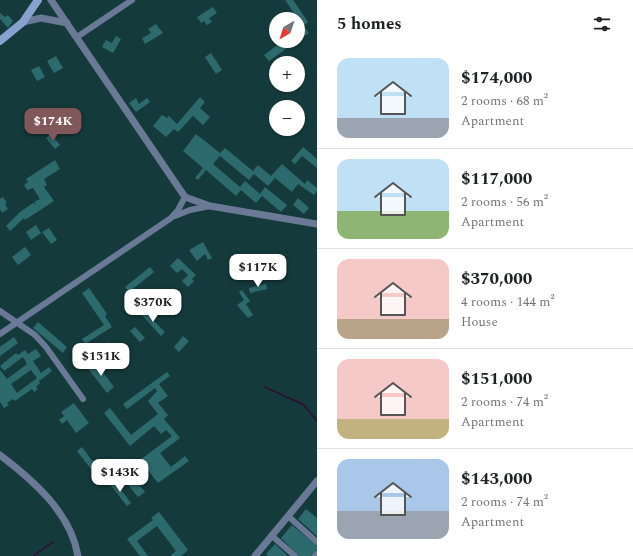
<!DOCTYPE html>
<meta charset="utf-8">
<style>
:root{--surface:#fff;--page:#f2f2f2;--text:#202124;--muted:#757577;--line:#e0e0e0;--accent:#805859}
body{margin:0;font-family:Spectral,serif;background:var(--page);color:var(--text);height:100vh;display:flex;flex-direction:column;font-size:15px;white-space:nowrap}
*{box-sizing:border-box;margin:0}
p{font-size:13px;color:var(--muted)}
.icon{flex:none;width:22px;height:22px;fill:none;stroke:currentColor;stroke-width:2;stroke-linecap:round;stroke-linejoin:round}
.map{position:relative;flex:1;overflow:hidden}
.panel{display:flex;flex-direction:column;background:var(--surface);width:316px}
.panel>*{flex:none}
.needle{width:26px;rotate:219deg}
.tools{position:absolute;left:269px;top:12px;display:grid;gap:8px}
.tools a{display:grid;place-items:center;width:36px;height:36px;border-radius:50%;background:var(--surface);box-shadow:0 1px 3px #0004;font-size:20px}
.price{position:absolute;translate:-50% -34px;padding:0 9px;border-radius:8px;background:#fff;color:#222;font-size:13px;line-height:26px;filter:drop-shadow(0 1px 2px #0008)}
.price::after{content:'';position:absolute;left:50%;top:24px;width:12px;height:9px;margin-left:-6px;background:inherit;clip-path:polygon(0 0,100% 0,50% 100%)}
.price.on{background:var(--accent);color:#fff}
ul{padding:0;list-style:none}
li{display:flex;align-items:center;gap:12px;height:100px;padding:0 20px}
li+li{border-top:1px solid var(--line)}
li span{display:grid;place-items:center;flex:none;width:112px;height:80px;border-radius:12px;color:#555}
li>.icon{margin-inline-start:auto}
span .icon{width:48px;height:48px;fill:#fffc;stroke-width:1}
li b{font-size:17px}
h2{display:flex;justify-content:space-between;align-items:center;height:48px;padding:0 20px;font-size:17px}
main{display:flex;flex:1;min-height:0}
.map>svg:first-child{display:block}
.lines{fill:none;stroke-linecap:round;stroke-linejoin:round}
.stream{stroke:#300d37;stroke-width:1.5}
.building{fill:#2d6a6e}
.minor{stroke:#6a7a96;stroke-width:6}
.tertiary{stroke:#6a7a96;stroke-width:7}
.secondary{stroke:#88a2ce;stroke-width:8}
</style>
<main>
<div class="map">
<svg width="317" height="556" viewBox="0 0 317 556">
<rect width="100%" height="100%" fill="#153a3c"/>
<g class="lines">
<!-- stream -->
<path class="stream" d="M 265,387 L 304,405 L 317,421
M 33,556 L 53,542"/>
</g>
<!-- building -->
<path class="building" d="M 285,0 L 293,0 L 308,22 L 303,26 Z
M 213,7 L 217,13 L 209,18 L 212,22 L 207,25 L 204,21 L 201,23 L 197,17 Z
M 0,13 L 5,17 L 8,15 L 13,21 L 8,28 L 0,19 Z
M 156,24 L 163,33 L 145,44 L 142,38 L 151,33 L 148,29 Z
M 304,26 L 309,33 L 298,40 L 298,30 Z
M 116,36 L 121,39 L 113,53 L 102,47 L 106,40 L 112,43 Z
M 283,41 L 297,41 L 269,61 L 264,55 Z
M 211,53 L 222,70 L 216,74 L 205,57 Z
M 56,56 L 63,68 L 54,73 L 47,61 Z
M 39,66 L 45,77 L 37,81 L 31,70 Z
M 200,97 L 205,102 L 200,108 L 210,117 L 203,125 L 193,116 L 178,132 L 174,129 L 166,137 L 153,126 L 162,115 L 167,118 L 169,116 L 177,124 Z
M 136,98 L 139,104 L 147,98 L 150,102 L 136,112 L 129,103 Z
M 51,134 L 60,145 L 55,149 L 46,138 Z
M 196,134 L 220,153 L 225,148 L 253,171 L 258,165 L 271,176 L 282,164 L 305,184 L 307,180 L 317,188 L 317,191 L 314,195 L 298,184 L 292,192 L 275,178 L 268,186 L 254,174 L 249,180 L 220,156 L 213,164 L 240,187 L 245,181 L 260,194 L 265,187 L 287,205 L 281,212 L 262,196 L 256,203 L 241,190 L 236,196 L 206,170 L 198,180 L 195,178 L 203,168 L 183,151 Z
M 303,147 L 317,159 L 317,168 L 302,156 L 295,164 L 291,161 Z
M 55,160 L 60,169 L 44,179 L 47,185 L 44,187 L 54,201 L 25,220 L 24,218 L 10,231 L 6,226 L 20,212 L 33,203 L 36,205 L 34,202 L 40,199 L 33,188 L 27,190 L 24,185 L 28,182 L 26,179 Z
M 3,197 L 7,203 L 5,204 L 8,209 L 2,213 L 0,209 L 0,199 Z
M 298,198 L 309,208 L 304,214 L 293,205 Z
M 36,225 L 41,233 L 31,240 L 26,232 Z
M 49,228 L 57,240 L 51,244 L 42,232 Z
M 203,242 L 212,258 L 208,260 L 205,254 L 197,261 L 189,250 Z
M 25,247 L 31,255 L 18,265 L 12,257 Z
M 178,258 L 196,275 L 192,279 L 194,281 L 188,287 L 182,281 L 188,275 L 182,269 L 177,273 L 170,266 Z
M 150,267 L 154,272 L 129,292 L 125,287 Z
M 266,284 L 267,289 L 250,293 L 249,288 Z
M 89,288 L 107,314 L 105,316 L 112,327 L 85,344 L 82,339 L 104,325 L 82,293 Z
M 242,290 L 250,301 L 246,304 L 253,315 L 248,318 L 237,305 L 244,300 L 239,292 Z
M 143,310 L 165,332 L 161,336 L 140,313 Z
M 38,322 L 67,347 L 63,353 L 33,328 Z
M 135,327 L 145,338 L 140,342 L 130,331 Z
M 183,336 L 189,341 L 179,352 L 174,347 Z
M 14,337 L 18,343 L 0,356 L 0,347 Z
M 108,342 L 113,347 L 95,360 L 91,355 Z
M 36,349 L 41,356 L 33,361 L 41,373 L 49,367 L 52,371 L 39,381 L 31,370 L 11,384 L 17,393 L 37,378 L 40,383 L 36,387 L 38,389 L 34,392 L 32,389 L 15,401 L 13,399 L 7,403 L 9,405 L 4,408 L 0,402 L 0,370 L 7,379 L 27,364 L 23,357 L 4,371 L 0,366 L 16,353 L 18,355 L 25,350 L 28,354 Z
M 95,362 L 114,387 L 107,393 L 87,367 Z
M 167,372 L 170,376 L 159,384 L 168,396 L 158,403 L 168,415 L 164,419 L 180,438 L 160,453 L 171,467 L 185,456 L 189,461 L 158,483 L 140,460 L 172,436 L 166,430 L 161,434 L 154,426 L 130,446 L 104,413 L 110,408 L 131,435 L 158,414 L 148,401 L 157,391 L 155,388 L 127,409 L 123,404 Z
M 74,403 L 89,423 L 76,433 L 67,420 L 62,424 L 59,420 L 64,416 L 61,412 Z
M 82,447 L 99,470 L 98,471 L 101,474 L 97,477 L 77,451 Z
M 127,470 L 145,492 L 138,497 L 120,475 Z
M 113,479 L 131,503 L 127,506 L 109,483 Z
M 306,509 L 317,518 L 317,536 L 298,519 Z
M 159,512 L 188,550 L 181,556 L 170,556 L 176,551 L 157,526 L 137,541 L 148,556 L 140,556 L 127,539 L 153,520 L 151,518 Z
M 292,525 L 317,546 L 317,550 L 311,556 L 299,556 L 281,538 Z
M 275,544 L 288,556 L 268,556 L 266,554 Z"/>
<g class="lines">
<!-- minor -->
<path class="minor" d="M 77,37 L 132,0
M 175,216 L 190,210 L 210,206
M 0,311 L 35,335 L 46,347 L 83,399
M 0,334 L 171,218 L 178,210 L 185,197
M 288,516 L 317,542
M 272,536 L 295,556
M 315,556 L 317,554"/>
<!-- tertiary -->
<path class="tertiary" d="M 51,0 L 185,197 L 210,206 L 317,224
M 23,22 L 41,18 L 67,23
M 0,455 C 33,480 71,513 78,556
M 255,556 L 317,481"/>
<!-- secondary -->
<path class="secondary" d="M 0,41 L 23,22 L 38,0"/>
</g>
</svg>
<div class="tools">
<a><svg class="needle" viewBox="-14 -14 28 28"><path d="M0-13l5 13h-10z" fill="#e53935"/><path d="M0 13l5-13h-10z" fill="#757577"/></svg></a>
<a>+</a>
<a>−</a>
</div>
<b class="price on" style="left:53px;top:142px">$174K</b>
<b class="price" style="left:258px;top:288px">$117K</b>
<b class="price" style="left:153px;top:323px">$370K</b>
<b class="price" style="left:101px;top:377px">$151K</b>
<b class="price" style="left:120px;top:493px">$143K</b>
</div>
<section class="panel">
<h2>5 homes<svg class="icon" aria-label="filters" viewBox="0 0 24 24"><path d="M4 7h16M4 17h16"/><circle cx="9" cy="7" r="2"/><circle cx="15" cy="17" r="2"/></svg></h2>
<ul>
<li><span style="background:linear-gradient(#bfe0f5 75%,#9aa5b1 0)"><svg class="icon" aria-label="home" viewBox="0 0 24 24"><path d="M3 11l9-7 9 7M6 9v11h12V9"/></svg></span><div><b>$174,000</b><p>2 rooms · 68 m²</p><p>Apartment</p></div></li>
<li><span style="background:linear-gradient(#bfe0f5 65%,#8fb573 0)"><svg class="icon" aria-label="home" viewBox="0 0 24 24"><path d="M3 11l9-7 9 7M6 9v11h12V9"/></svg></span><div><b>$117,000</b><p>2 rooms · 56 m²</p><p>Apartment</p></div></li>
<li><span style="background:linear-gradient(#f6c9c9 75%,#b9a48a 0)"><svg class="icon" aria-label="home" viewBox="0 0 24 24"><path d="M3 11l9-7 9 7M6 9v11h12V9"/></svg></span><div><b>$370,000</b><p>4 rooms · 144 m²</p><p>House</p></div></li>
<li><span style="background:linear-gradient(#f6c9c9 75%,#c2b280 0)"><svg class="icon" aria-label="home" viewBox="0 0 24 24"><path d="M3 11l9-7 9 7M6 9v11h12V9"/></svg></span><div><b>$151,000</b><p>2 rooms · 74 m²</p><p>Apartment</p></div></li>
<li><span style="background:linear-gradient(#a9c7e8 65%,#9aa5b1 0)"><svg class="icon" aria-label="home" viewBox="0 0 24 24"><path d="M3 11l9-7 9 7M6 9v11h12V9"/></svg></span><div><b>$143,000</b><p>2 rooms · 74 m²</p><p>Apartment</p></div></li>
</ul>
</section>
</main>
